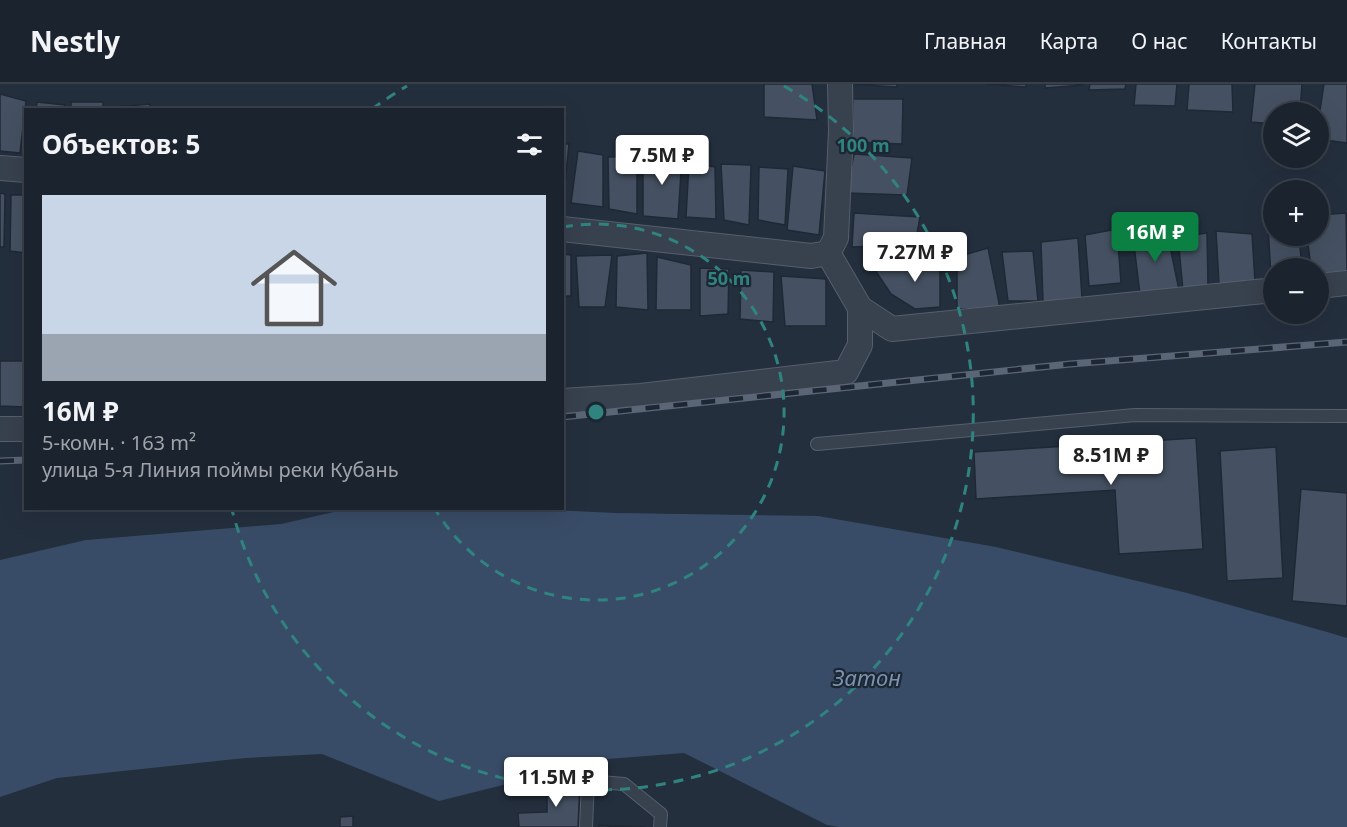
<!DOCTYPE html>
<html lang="ru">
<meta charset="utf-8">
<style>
:root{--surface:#1b232e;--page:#282f3a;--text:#f1f3f6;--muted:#a0a4aa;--line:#39404a;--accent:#0b8043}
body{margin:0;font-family:"Noto Sans",sans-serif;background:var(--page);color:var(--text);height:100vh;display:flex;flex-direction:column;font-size:22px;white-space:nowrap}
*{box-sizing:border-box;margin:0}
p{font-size:20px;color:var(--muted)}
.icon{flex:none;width:33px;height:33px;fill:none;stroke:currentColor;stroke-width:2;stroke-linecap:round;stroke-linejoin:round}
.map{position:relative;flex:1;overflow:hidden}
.sheet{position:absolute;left:24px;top:24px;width:540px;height:402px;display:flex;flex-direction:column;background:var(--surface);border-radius:0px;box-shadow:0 6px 24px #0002,0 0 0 2px var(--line)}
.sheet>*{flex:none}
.buttons{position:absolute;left:1263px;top:18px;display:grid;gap:12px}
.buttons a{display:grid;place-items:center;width:66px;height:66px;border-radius:50%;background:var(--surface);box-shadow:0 6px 24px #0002,0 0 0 2px var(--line);font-size:30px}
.price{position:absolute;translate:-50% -51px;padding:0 14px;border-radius:6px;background:#fff;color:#222;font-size:20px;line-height:39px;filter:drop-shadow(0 2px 3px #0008)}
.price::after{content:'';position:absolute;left:50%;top:36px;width:18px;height:14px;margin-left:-9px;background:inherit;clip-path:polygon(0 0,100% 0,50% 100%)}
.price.active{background:var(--accent);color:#fff}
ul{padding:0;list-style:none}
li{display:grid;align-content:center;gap:12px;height:318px;padding:0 18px}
li span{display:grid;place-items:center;height:186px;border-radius:0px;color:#555}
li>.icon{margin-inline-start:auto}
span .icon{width:108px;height:108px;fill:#fffc;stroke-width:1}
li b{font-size:26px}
h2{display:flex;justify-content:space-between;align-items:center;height:72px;padding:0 18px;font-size:26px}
header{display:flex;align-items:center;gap:36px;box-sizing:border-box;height:84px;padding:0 30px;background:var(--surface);border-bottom:2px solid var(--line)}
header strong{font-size:28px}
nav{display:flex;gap:33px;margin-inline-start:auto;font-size:21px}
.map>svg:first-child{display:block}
.water{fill:#394c67}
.building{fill:#455162;stroke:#1f2835;stroke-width:1.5}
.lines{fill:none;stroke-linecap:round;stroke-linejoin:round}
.service-casing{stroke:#565f6c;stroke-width:14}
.minor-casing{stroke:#565f6c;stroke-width:26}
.service{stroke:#38414e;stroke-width:12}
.minor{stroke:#38414e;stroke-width:24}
.rail-casing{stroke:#5a6575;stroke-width:7}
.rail{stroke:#1d2633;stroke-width:4.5;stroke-dasharray:14;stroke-linecap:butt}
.ring{fill:none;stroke:#308480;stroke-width:3;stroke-dasharray:10 8}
.labels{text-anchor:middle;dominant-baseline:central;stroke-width:4.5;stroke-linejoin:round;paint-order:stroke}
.water-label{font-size:22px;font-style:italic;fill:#7c92b1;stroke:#1d2633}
.centre{fill:#308480;stroke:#1d2633;stroke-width:3}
.ring-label{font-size:18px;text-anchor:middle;font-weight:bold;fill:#308480;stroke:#1d2633;stroke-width:4.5;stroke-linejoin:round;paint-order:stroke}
</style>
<header>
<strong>Nestly</strong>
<nav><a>Главная</a><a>Карта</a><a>О нас</a><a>Контакты</a></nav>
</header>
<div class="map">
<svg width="1347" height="743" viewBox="0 0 1347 743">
<rect width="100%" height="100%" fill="#242f3e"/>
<!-- water -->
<path class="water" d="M 347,425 L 510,424 L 615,429 L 818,432 L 996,463 L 1187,509 L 1327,548 L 1347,554 L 1347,743 L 839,743 L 827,741 L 684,669 L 595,676 L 531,694 L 439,717 L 322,670 L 245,674 L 57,694 L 0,713 L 0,476 L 86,456 L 281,440 Z"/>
<!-- building -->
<path class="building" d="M 764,0 L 812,0 L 817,36 L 764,33 Z
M 847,0 L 897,0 L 897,3 Z
M 986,0 L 1026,0 L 1026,3 Z
M 1045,0 L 1083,0 L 1083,1 L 1045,4 Z
M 1090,0 L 1126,0 L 1125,5 L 1089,6 Z
M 1136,0 L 1177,0 L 1175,22 L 1134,21 Z
M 1189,0 L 1232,0 L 1233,28 L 1187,26 Z
M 1255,0 L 1302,0 L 1300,28 L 1274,28 L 1274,40 L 1251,38 Z
M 1324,0 L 1347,0 L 1347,59 L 1318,55 L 1318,39 Z
M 0,10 L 26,17 L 20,69 L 0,67 Z
M 853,15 L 903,15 L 902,60 L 853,58 Z
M 37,18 L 65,21 L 65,26 L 36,26 Z
M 71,18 L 103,18 L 103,26 L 71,26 Z
M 150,20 L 149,26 L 115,26 L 116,23 Z
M 235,23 L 266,25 L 266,26 L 235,26 Z
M 562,60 L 569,60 L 563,118 L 562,118 Z
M 578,67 L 603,71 L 603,123 L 571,119 Z
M 854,70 L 912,74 L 907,111 L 846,109 Z
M 637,72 L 637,130 L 609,125 L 608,73 Z
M 643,72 L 682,72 L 678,135 L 643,132 Z
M 689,79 L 715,83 L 716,135 L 686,133 Z
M 721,80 L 751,81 L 749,141 L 724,136 Z
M 793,82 L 825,87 L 819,151 L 787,146 Z
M 759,83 L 788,85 L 785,141 L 758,136 Z
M 0,109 L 5,110 L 4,163 L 0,163 Z
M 11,111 L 26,111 L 26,169 L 10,167 Z
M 854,129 L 920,133 L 915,161 L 852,163 Z
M 1346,129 L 1347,187 L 1318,190 L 1318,184 L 1311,184 L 1307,152 L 1318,152 L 1318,131 Z
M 1268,141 L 1274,141 L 1274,152 L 1299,152 L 1302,184 L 1274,184 L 1274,194 L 1271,194 Z
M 1166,143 L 1179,206 L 1140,210 L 1133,153 Z
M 1117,145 L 1121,199 L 1089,202 L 1085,151 Z
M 1216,147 L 1252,150 L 1255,197 L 1219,200 Z
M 1207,149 L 1208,202 L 1183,207 L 1178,153 Z
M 1078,154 L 1082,214 L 1043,218 L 1041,158 Z
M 988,164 L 1000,224 L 957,225 L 957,173 Z
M 1033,167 L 1038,217 L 1008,217 L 1002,168 Z
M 647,169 L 648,226 L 616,223 L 617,172 Z
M 562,170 L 571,171 L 571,212 L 562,212 Z
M 612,171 L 605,223 L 579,223 L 576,172 Z
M 657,173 L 691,181 L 691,226 L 656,226 Z
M 940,174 L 940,223 L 915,225 L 891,210 L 875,186 Z
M 700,184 L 729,185 L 728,230 L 700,232 Z
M 741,186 L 774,188 L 773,238 L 740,235 Z
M 781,192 L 826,195 L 826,242 L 785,242 Z
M 0,277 L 26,277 L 26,323 L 0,322 Z
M 1196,354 L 1203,465 L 1119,470 L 1115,406 L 976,415 L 974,368 Z
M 1276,363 L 1283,494 L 1227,497 L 1220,367 Z
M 1301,405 L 1347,409 L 1347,522 L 1292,517 Z
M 547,698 L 580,699 L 578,743 L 519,743 L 518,729 L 547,728 Z
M 353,732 L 353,743 L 340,743 L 340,733 Z
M 599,741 L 646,743 L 599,743 Z"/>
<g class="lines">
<defs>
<path id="service" d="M 817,360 L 1135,331 L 1347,332
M 586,743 L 588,697 L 624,700 L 661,730 L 660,743"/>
<path id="minor" d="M 0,84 L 26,86
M 562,145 L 811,172 L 828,169
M 828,169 L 860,224 L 892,245 L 1274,206
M 828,169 L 836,154 L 841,47 L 840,0
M 1318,202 L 1347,199
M 562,317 L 641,312 L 846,288 L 860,261 L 860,224
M 0,345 L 26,345"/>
</defs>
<!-- service casing -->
<use href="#service" class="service-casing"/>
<!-- minor casing -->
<use href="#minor" class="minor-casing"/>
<!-- service -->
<use href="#service" class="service"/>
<!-- minor -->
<use href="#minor" class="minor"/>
<defs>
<path id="rail" d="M 562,333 L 1070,280 L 1347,258
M 0,377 L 26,376"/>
</defs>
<!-- rail casing -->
<use href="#rail" class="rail-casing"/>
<!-- rail -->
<use href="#rail" class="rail"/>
</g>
<!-- distance rings -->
<g class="ring">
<path d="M563 143A188 188 0 1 1 435 425"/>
<path d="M372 25A377 377 0 0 1 407 2M784 2A377 377 0 1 1 232 426"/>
</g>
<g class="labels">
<!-- water labels -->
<g class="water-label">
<text x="867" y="593">Затон</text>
</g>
</g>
<circle cx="596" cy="328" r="9" class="centre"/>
<g class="ring-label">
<text x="863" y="68">100 m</text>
<text x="729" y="201">50 m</text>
</g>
</svg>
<div class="buttons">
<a><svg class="icon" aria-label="layers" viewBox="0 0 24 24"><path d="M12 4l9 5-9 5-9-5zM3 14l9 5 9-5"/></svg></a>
<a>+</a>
<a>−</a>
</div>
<b class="price" style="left:662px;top:102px">7.5M ₽</b>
<b class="price active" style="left:1155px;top:179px">16M ₽</b>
<b class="price" style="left:915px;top:199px">7.27M ₽</b>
<b class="price" style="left:1111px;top:402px">8.51M ₽</b>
<b class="price" style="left:556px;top:724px">11.5M ₽</b>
<section class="sheet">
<h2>Объектов: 5<svg class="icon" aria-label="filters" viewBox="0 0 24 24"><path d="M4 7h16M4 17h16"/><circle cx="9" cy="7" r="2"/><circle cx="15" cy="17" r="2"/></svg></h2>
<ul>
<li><span style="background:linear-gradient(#c9d6e8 75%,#9aa5b1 0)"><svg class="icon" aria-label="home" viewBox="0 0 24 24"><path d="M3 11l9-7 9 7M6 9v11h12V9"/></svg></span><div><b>16M ₽</b><p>5-комн. · 163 m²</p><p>улица 5-я Линия поймы реки Кубань</p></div></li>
</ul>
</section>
</div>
